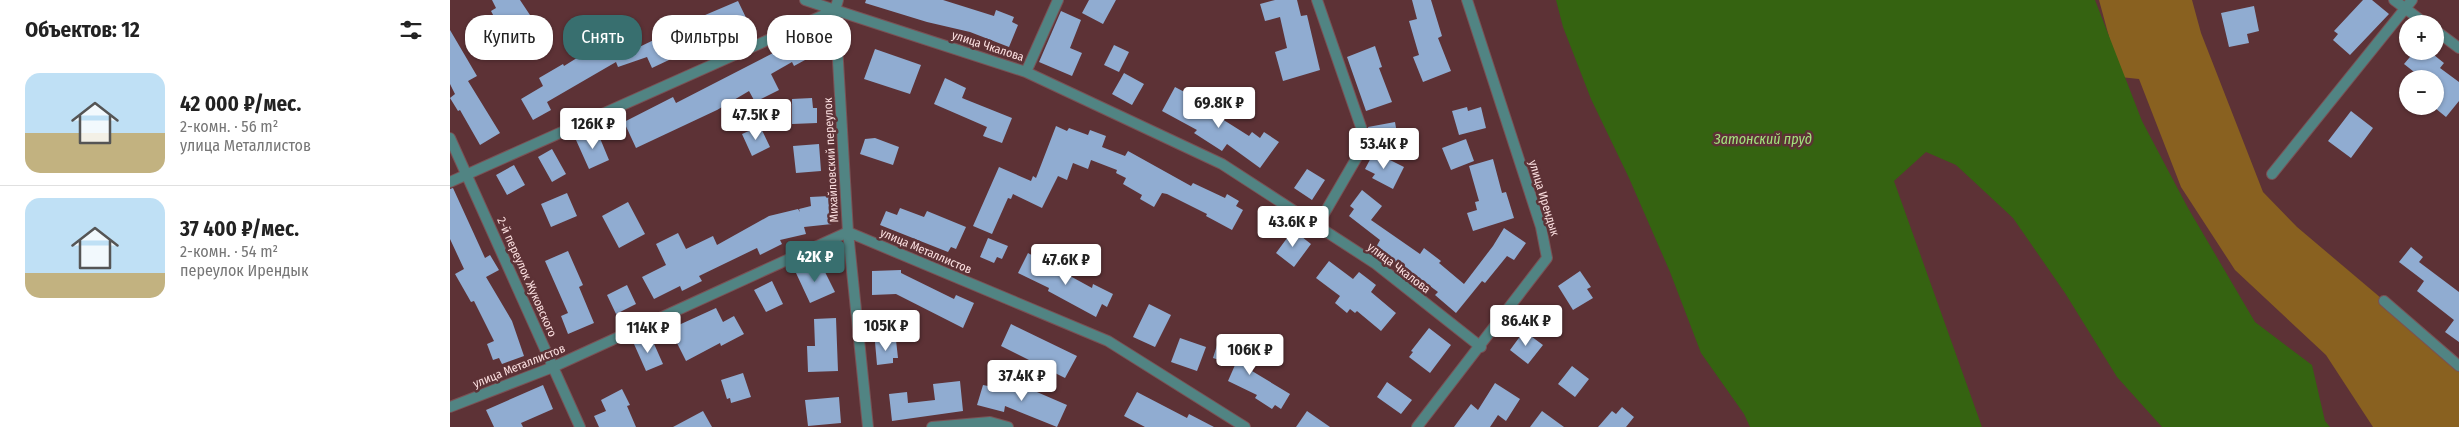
<!DOCTYPE html>
<html lang="ru">
<meta charset="utf-8">
<style>
:root{--surface:#fff;--page:#f6f6f6;--text:#222;--muted:#767676;--line:#e0e0e0;--accent:#386f6f}
body{margin:0;font-family:"Fira Sans Condensed",sans-serif;background:var(--page);color:var(--text);height:100vh;display:flex;flex-direction:column;font-size:19px;white-space:nowrap}
*{box-sizing:border-box;margin:0}
p{font-size:16px;color:var(--muted)}
.icon{flex:none;width:28px;height:28px;fill:none;stroke:currentColor;stroke-width:2;stroke-linecap:round;stroke-linejoin:round}
.map{position:relative;flex:1;overflow:hidden}
.sheet{display:flex;flex-direction:column;background:var(--surface);width:450px}
.sheet>*{flex:none}
.hud{position:absolute;left:15px;top:15px;width:475px;height:45px;display:flex;gap:10px}
.controls{position:absolute;left:1949px;top:15px;display:grid;gap:10px}
.controls a{display:grid;place-items:center;width:45px;height:45px;border-radius:50%;background:var(--surface);box-shadow:0 1px 4px #0004;font-size:25px}
.price{position:absolute;translate:-50% -42px;padding:0 11px;border-radius:5px;background:#fff;color:#222;font-size:16px;line-height:32px;filter:drop-shadow(0 1px 2px #0008)}
.price::after{content:'';position:absolute;left:50%;top:30px;width:15px;height:11px;margin-left:-8px;background:inherit;clip-path:polygon(0 0,100% 0,50% 100%)}
.price.active{background:var(--accent);color:#fff}
ul{padding:0;list-style:none}
li{display:flex;align-items:center;gap:15px;height:125px;padding:0 25px}
li+li{border-top:1px solid var(--line)}
li span{display:grid;place-items:center;flex:none;width:140px;height:100px;border-radius:15px;color:#555}
li>.icon{margin-inline-start:auto}
span .icon{width:60px;height:60px;fill:#fffc;stroke-width:1}
li b{font-size:21px}
h2{display:flex;justify-content:space-between;align-items:center;height:60px;padding:0 25px;font-size:21px}
.tag{padding:0 18px;border-radius:20px;background:var(--surface);box-shadow:0 1px 4px #0004;font-size:18px;line-height:45px}
.tag.active{background:var(--accent);color:#fff}
main{display:flex;flex:1;min-height:0}
.map>svg:first-child{display:block}
.green{fill:#896120}
.water{fill:#356311}
.building{fill:#90acd1}
.lines{fill:none;stroke-linecap:round;stroke-linejoin:round}
.street-casing{stroke:#7a5155;stroke-width:12}
.street{stroke:#518483;stroke-width:10}
.labels{text-anchor:middle;dominant-baseline:central;stroke-width:5;stroke-linejoin:round;paint-order:stroke}
.street-label{font-size:12px;fill:#fce0e1;stroke:#5d3236}
.water-label{font-size:14px;font-style:italic;fill:#a4e57e;stroke:#5d3236}
</style>
<main>
<section class="sheet">
<h2>Объектов: 12<svg class="icon" aria-label="filters" viewBox="0 0 24 24"><path d="M4 7h16M4 17h16"/><circle cx="9" cy="7" r="2"/><circle cx="15" cy="17" r="2"/></svg></h2>
<ul>
<li><span style="background:linear-gradient(#bfe0f5 60%,#c2b280 0)"><svg class="icon" aria-label="home" viewBox="0 0 24 24"><path d="M3 11l9-7 9 7M6 9v11h12V9"/></svg></span><div><b>42 000 ₽/мес.</b><p>2-комн. · 56 m²</p><p>улица Металлистов</p></div></li>
<li><span style="background:linear-gradient(#bfe0f5 75%,#c2b280 0)"><svg class="icon" aria-label="home" viewBox="0 0 24 24"><path d="M3 11l9-7 9 7M6 9v11h12V9"/></svg></span><div><b>37 400 ₽/мес.</b><p>2-комн. · 54 m²</p><p>переулок Ирендык</p></div></li>
</ul>
</section>
<div class="map">
<svg width="2009" height="427" viewBox="0 0 2009 427">
<rect width="100%" height="100%" fill="#5d3236"/>
<!-- green -->
<path class="green" d="M 1649,0 L 1742,0 L 1751,33 L 1813,192 L 1847,227 L 2009,364 L 2009,427 L 1923,427 L 1876,355 L 1785,270 L 1731,187 L 1689,79 L 1670,77 Z"/>
<!-- water -->
<path class="water" d="M 1106,0 L 1645,0 L 1692,121 L 1738,208 L 1805,322 L 1862,365 L 1875,421 L 1880,427 L 1712,427 L 1667,377 L 1615,293 L 1563,218 L 1506,165 L 1476,152 L 1444,181 L 1532,427 L 1300,427 L 1294,414 L 1251,353 L 1220,272 L 1179,178 L 1141,99 L 1113,27 Z"/>
<!-- building -->
<path class="building" d="M 42,0 L 70,0 L 90,30 L 48,57 L 38,41 L 52,32 L 41,11 L 46,8 Z
M 416,0 L 493,0 L 544,16 L 546,10 L 564,17 L 562,22 L 568,25 L 559,47 L 520,32 L 477,22 L 415,3 Z
M 639,0 L 666,0 L 653,24 L 632,13 Z
M 825,0 L 847,0 L 851,16 L 857,15 L 870,70 L 833,81 L 825,52 L 837,48 L 830,17 L 815,21 L 810,4 Z
M 962,0 L 981,0 L 992,36 L 988,38 L 1001,71 L 973,82 L 963,57 L 969,55 L 959,21 L 967,19 Z
M 1913,0 L 1922,0 L 1939,14 L 1900,55 L 1883,40 L 1888,34 L 1884,31 Z
M 288,1 L 300,26 L 280,36 L 278,32 L 245,48 L 234,24 Z
M 1804,6 L 1809,31 L 1797,34 L 1799,43 L 1779,47 L 1771,13 Z
M 611,11 L 631,20 L 620,48 L 632,53 L 622,76 L 589,62 Z
M 0,30 L 27,76 L 18,81 L 50,133 L 30,145 L 10,110 L 8,111 L 0,98 L 5,94 L 0,84 Z
M 178,35 L 183,50 L 210,37 L 221,59 L 202,68 L 197,57 L 168,67 L 166,62 L 97,102 L 101,110 L 83,120 L 71,99 L 93,86 L 89,78 L 113,64 L 114,66 L 146,46 Z
M 356,36 L 366,54 L 344,66 L 342,62 L 321,74 L 329,90 L 305,102 L 299,91 L 267,110 L 186,148 L 174,122 L 223,97 L 226,103 Z
M 664,45 L 679,52 L 669,72 L 654,65 Z
M 925,46 L 932,67 L 929,68 L 942,102 L 916,111 L 897,57 Z
M 425,49 L 471,65 L 460,94 L 414,79 Z
M 1965,51 L 1979,51 L 1994,63 L 1990,68 L 2009,82 L 2009,101 L 1996,117 L 1985,108 L 1985,79 L 1973,79 L 1954,64 Z
M 674,73 L 694,84 L 682,105 L 662,94 Z
M 495,78 L 516,88 L 512,98 L 562,118 L 552,143 L 533,136 L 537,127 L 484,104 Z
M 725,87 L 744,97 L 742,100 L 799,136 L 802,132 L 810,138 L 814,132 L 829,142 L 810,168 L 777,144 L 772,151 L 744,133 L 747,130 L 712,111 Z
M 362,98 L 363,108 L 367,108 L 367,123 L 342,124 L 342,99 Z
M 1017,107 L 1018,111 L 1031,107 L 1036,128 L 1009,135 L 1002,111 Z
M 1901,111 L 1923,128 L 1901,158 L 1878,141 Z
M 945,122 L 949,145 L 922,150 L 918,127 Z
M 310,126 L 320,147 L 302,156 L 292,134 Z
M 606,126 L 617,131 L 619,128 L 638,135 L 640,130 L 656,136 L 652,147 L 675,156 L 678,151 L 741,186 L 743,183 L 775,198 L 777,194 L 789,201 L 786,206 L 793,210 L 782,230 L 756,216 L 757,214 L 717,194 L 712,193 L 704,207 L 690,199 L 692,195 L 673,184 L 676,178 L 666,173 L 667,170 L 641,160 L 638,169 L 623,163 L 617,180 L 608,176 L 592,208 L 563,194 L 561,199 L 558,198 L 542,234 L 523,226 L 549,167 L 581,181 L 583,176 L 586,178 Z
M 147,131 L 159,160 L 139,169 L 126,140 Z
M 425,138 L 449,147 L 443,165 L 410,154 L 415,139 Z
M 1016,139 L 1024,161 L 1001,170 L 992,148 Z
M 369,144 L 371,171 L 346,173 L 343,146 Z
M 102,149 L 116,174 L 102,182 L 88,157 Z
M 924,152 L 954,167 L 943,189 L 922,178 L 925,174 L 915,169 Z
M 1043,159 L 1052,193 L 1056,192 L 1064,218 L 1023,231 L 1017,213 L 1027,210 L 1025,202 L 1029,201 L 1019,166 Z
M 64,165 L 75,185 L 57,195 L 46,175 Z
M 857,169 L 875,180 L 862,200 L 844,188 Z
M 3,188 L 35,258 L 40,255 L 49,270 L 36,277 L 62,321 L 74,356 L 52,364 L 49,358 L 43,360 L 37,344 L 44,341 L 24,301 L 21,302 L 5,274 L 14,269 L 0,239 L 0,189 Z
M 912,190 L 932,206 L 921,220 L 970,254 L 974,248 L 991,261 L 989,263 L 1014,284 L 1043,246 L 1054,228 L 1076,243 L 1064,260 L 1057,256 L 1035,283 L 1032,281 L 1006,313 L 985,295 L 988,292 L 948,262 L 947,264 L 925,249 L 930,240 L 899,216 L 904,209 L 900,206 Z
M 117,193 L 127,216 L 101,227 L 91,204 Z
M 380,196 L 382,224 L 354,227 L 356,234 L 330,240 L 332,244 L 310,255 L 307,248 L 249,276 L 252,281 L 232,291 L 230,286 L 204,299 L 192,277 L 216,265 L 206,244 L 228,233 L 236,249 L 263,236 L 267,245 L 319,216 L 348,209 L 350,212 L 349,209 L 361,206 L 360,197 Z
M 178,202 L 195,234 L 169,248 L 152,216 Z
M 450,208 L 474,217 L 477,211 L 516,227 L 506,249 L 501,247 L 498,252 L 430,225 L 436,211 L 447,215 Z
M 843,230 L 861,244 L 844,267 L 826,253 Z
M 538,238 L 558,246 L 552,259 L 547,257 L 544,263 L 530,257 Z
M 1961,247 L 1973,257 L 1969,262 L 2009,292 L 2009,342 L 1995,332 L 2004,320 L 1967,291 L 1974,281 L 1949,262 Z
M 118,251 L 133,285 L 129,287 L 144,323 L 118,334 L 111,316 L 118,313 L 95,261 Z
M 578,253 L 642,288 L 643,284 L 663,294 L 657,307 L 652,304 L 646,317 L 598,291 L 599,288 L 568,273 Z
M 879,261 L 903,279 L 909,272 L 926,285 L 921,292 L 946,313 L 931,331 L 907,311 L 905,313 L 900,309 L 897,313 L 885,303 L 890,296 L 866,278 Z
M 367,263 L 370,269 L 373,268 L 385,292 L 360,303 L 346,273 Z
M 451,270 L 451,273 L 504,299 L 506,295 L 524,303 L 513,328 L 446,294 L 422,295 L 422,271 Z
M 1130,271 L 1141,287 L 1137,289 L 1143,298 L 1123,310 L 1108,286 Z
M 322,281 L 333,304 L 316,312 L 304,290 Z
M 177,285 L 186,304 L 166,314 L 157,295 Z
M 699,304 L 721,315 L 705,347 L 683,337 Z
M 266,308 L 273,322 L 284,316 L 294,334 L 271,346 L 270,343 L 236,361 L 220,329 Z
M 386,318 L 388,371 L 358,372 L 357,346 L 365,346 L 364,319 Z
M 561,324 L 627,356 L 615,378 L 551,346 Z
M 979,328 L 1001,345 L 980,373 L 959,357 L 963,352 L 961,351 Z
M 1074,331 L 1093,345 L 1078,364 L 1060,350 Z
M 201,337 L 213,364 L 196,371 L 184,344 Z
M 730,338 L 756,347 L 747,371 L 721,362 Z
M 774,339 L 788,343 L 785,351 L 806,361 L 802,371 L 840,394 L 831,409 L 825,405 L 822,409 L 805,398 L 807,395 L 778,381 L 785,365 L 763,358 L 767,345 L 771,347 Z
M 446,340 L 448,358 L 443,358 L 443,363 L 427,365 L 425,342 Z
M 1122,366 L 1139,379 L 1125,397 L 1108,384 Z
M 293,373 L 301,397 L 281,403 L 280,398 L 277,399 L 271,380 Z
M 540,380 L 579,391 L 580,389 L 617,405 L 607,427 L 555,406 L 554,412 L 527,405 L 533,385 L 538,386 Z
M 510,381 L 513,411 L 442,421 L 439,394 L 457,392 L 458,403 L 485,400 L 483,384 Z
M 937,382 L 962,400 L 951,414 L 927,397 Z
M 1045,383 L 1070,399 L 1056,421 L 1048,415 L 1040,427 L 1004,427 L 1021,404 L 1028,410 Z
M 93,385 L 103,409 L 71,423 L 73,427 L 44,427 L 36,410 Z
M 172,389 L 180,405 L 177,406 L 186,427 L 149,427 L 144,416 L 156,411 L 151,400 Z
M 687,392 L 737,418 L 739,414 L 764,427 L 695,427 L 674,416 Z
M 389,397 L 391,423 L 358,426 L 355,400 Z
M 1172,407 L 1184,417 L 1176,427 L 1148,427 L 1162,411 L 1166,414 Z
M 253,411 L 262,427 L 223,427 Z
M 857,411 L 880,427 L 846,427 Z
M 1092,411 L 1114,427 L 1080,427 Z"/>
<g class="lines">
<defs>
<path id="street" d="M 355,0 L 385,10
M 388,0 L 385,10 L 398,232 L 418,427
M 1944,0 L 1976,24
M 1985,30 L 2009,48
M 576,72 L 608,0
M 0,138 L 130,427
M 1822,174 L 1962,0
M 0,182 L 385,10 L 576,72 L 772,164 L 926,264 L 1031,347
M 867,226 L 910,152 L 912,130 L 867,0
M 1934,301 L 2009,366
M 0,407 L 103,367 L 398,232 L 658,341 L 795,427
M 482,427 L 540,422 L 558,427
M 967,427 L 1097,258 L 1091,227 L 1017,0"/>
</defs>
<!-- street casing -->
<use href="#street" class="street-casing"/>
<!-- street -->
<use href="#street" class="street"/>
</g>
<g class="labels">
<!-- street labels -->
<g class="street-label">
<text transform="translate(538 46) rotate(18)">улица Чкалова</text>
<text transform="translate(381 160) rotate(-93)">Михайловский переулок</text>
<text transform="translate(1094 198) rotate(73)">улица Ирендык</text>
<text transform="translate(476 251) rotate(23)">улица Металлистов</text>
<text transform="translate(949 268) rotate(37)">улица Чкалова</text>
<text transform="translate(77 277) rotate(66)">2-й переулок Жуковского</text>
<text transform="translate(69 366) rotate(-22)">улица Металлистов</text>
</g>
<!-- water labels -->
<g class="water-label">
<text x="1313" y="139">Затонский пруд</text>
</g>
</g>
</svg>
<div class="controls">
<a>+</a>
<a>−</a>
</div>
<b class="price" style="left:769px;top:129px">69.8K ₽</b>
<b class="price" style="left:306px;top:141px">47.5K ₽</b>
<b class="price" style="left:143px;top:150px">126K ₽</b>
<b class="price" style="left:934px;top:170px">53.4K ₽</b>
<b class="price" style="left:843px;top:248px">43.6K ₽</b>
<b class="price active" style="left:365px;top:283px">42K ₽</b>
<b class="price" style="left:616px;top:286px">47.6K ₽</b>
<b class="price" style="left:1076px;top:347px">86.4K ₽</b>
<b class="price" style="left:436px;top:352px">105K ₽</b>
<b class="price" style="left:198px;top:354px">114K ₽</b>
<b class="price" style="left:800px;top:376px">106K ₽</b>
<b class="price" style="left:572px;top:402px">37.4K ₽</b>
<div class="hud">
<a class="tag">Купить</a>
<a class="tag active">Снять</a>
<a class="tag">Фильтры</a>
<a class="tag">Новое</a>
</div>
</div>
</main>
